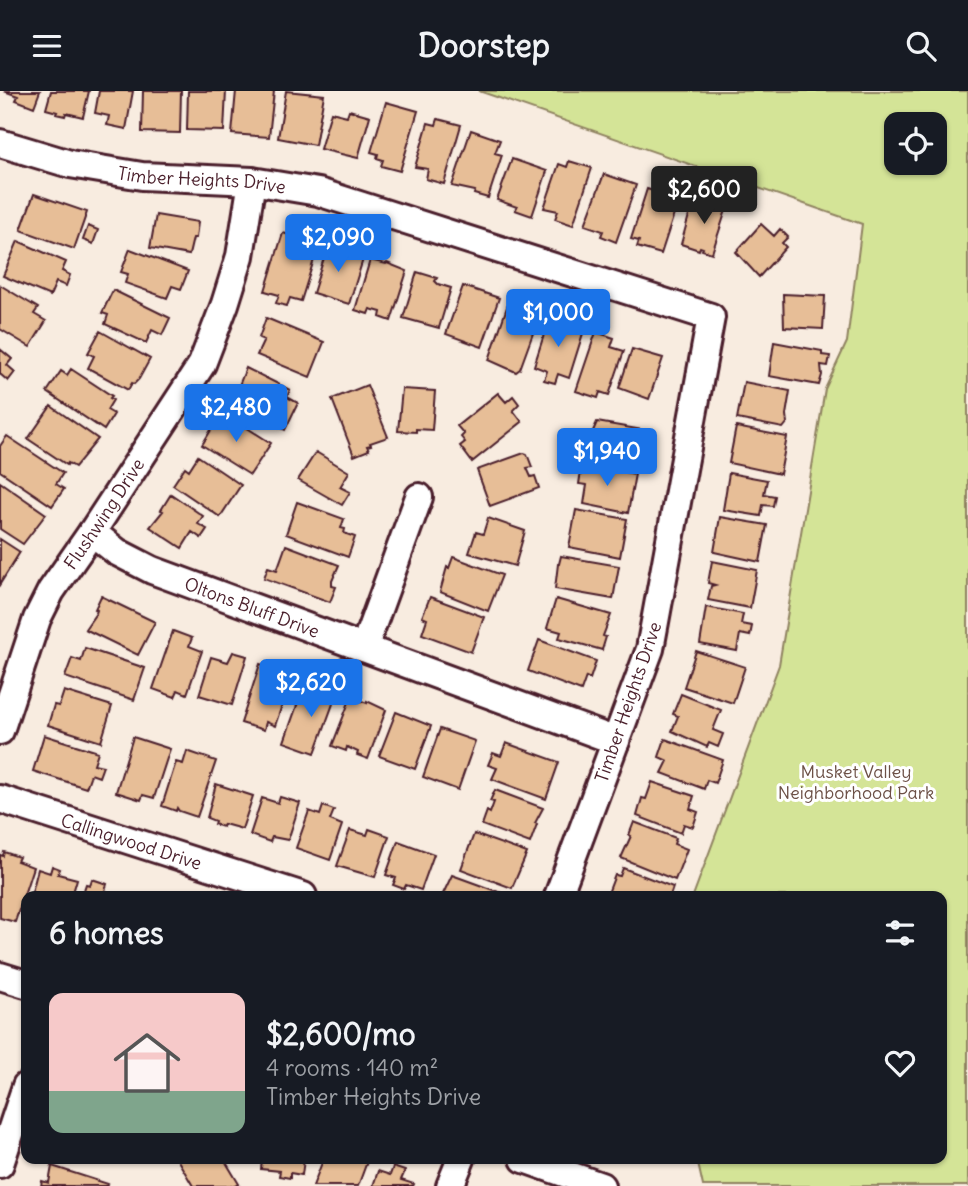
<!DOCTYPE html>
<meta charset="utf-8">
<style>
:root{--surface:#171b24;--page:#242831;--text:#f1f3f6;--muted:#9ea1a6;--accent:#1a73e8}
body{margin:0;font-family:Delius,sans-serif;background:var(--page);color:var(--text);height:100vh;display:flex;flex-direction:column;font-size:26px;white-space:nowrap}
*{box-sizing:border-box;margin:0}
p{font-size:23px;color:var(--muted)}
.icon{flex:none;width:38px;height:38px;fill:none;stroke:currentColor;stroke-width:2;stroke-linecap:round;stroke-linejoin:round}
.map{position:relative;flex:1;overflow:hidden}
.drawer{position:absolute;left:21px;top:800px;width:926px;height:273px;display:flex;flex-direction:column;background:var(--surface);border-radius:14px;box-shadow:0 2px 5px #0004}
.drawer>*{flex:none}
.controls{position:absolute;left:884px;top:21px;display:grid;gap:14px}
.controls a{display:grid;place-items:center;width:63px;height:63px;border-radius:14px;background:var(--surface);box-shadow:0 2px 5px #0004;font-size:35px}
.price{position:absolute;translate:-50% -60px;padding:0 16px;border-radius:7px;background:var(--accent);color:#fff;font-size:23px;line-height:46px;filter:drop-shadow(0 2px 4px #0008)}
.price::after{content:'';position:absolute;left:50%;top:42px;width:21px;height:16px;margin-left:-10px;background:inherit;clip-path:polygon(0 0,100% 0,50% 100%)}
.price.selected{background:#222;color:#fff}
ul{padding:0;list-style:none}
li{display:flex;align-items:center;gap:21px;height:175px;padding:0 28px}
li span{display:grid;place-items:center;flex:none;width:196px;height:140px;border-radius:14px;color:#555}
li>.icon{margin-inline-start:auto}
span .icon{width:84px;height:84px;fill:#fffc;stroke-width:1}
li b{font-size:30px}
h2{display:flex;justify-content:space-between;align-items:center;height:84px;padding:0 28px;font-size:30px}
header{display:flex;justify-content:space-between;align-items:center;height:91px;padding:0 28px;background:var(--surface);font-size:32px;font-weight:700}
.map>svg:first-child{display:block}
.green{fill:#d4e497;stroke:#8f8261;stroke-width:2;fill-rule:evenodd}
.building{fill:#e7be97;stroke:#4a1f2b;stroke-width:2}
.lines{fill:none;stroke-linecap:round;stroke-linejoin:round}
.minor-casing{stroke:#4a1f2b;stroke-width:32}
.minor{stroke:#fff;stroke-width:26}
.labels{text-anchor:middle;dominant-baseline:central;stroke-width:6;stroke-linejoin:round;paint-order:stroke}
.street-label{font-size:18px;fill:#4a1f2b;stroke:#fff}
.park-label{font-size:18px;fill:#6c5046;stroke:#fff}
</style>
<header><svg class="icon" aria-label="menu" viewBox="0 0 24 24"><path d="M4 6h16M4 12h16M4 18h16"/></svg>Doorstep<svg class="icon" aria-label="search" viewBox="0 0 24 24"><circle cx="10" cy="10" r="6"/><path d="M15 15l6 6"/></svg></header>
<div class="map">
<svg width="968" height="1095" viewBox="0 0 968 1095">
<rect width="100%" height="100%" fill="#f8ece0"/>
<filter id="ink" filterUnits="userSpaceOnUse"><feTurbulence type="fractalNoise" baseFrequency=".0143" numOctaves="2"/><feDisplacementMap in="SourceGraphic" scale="14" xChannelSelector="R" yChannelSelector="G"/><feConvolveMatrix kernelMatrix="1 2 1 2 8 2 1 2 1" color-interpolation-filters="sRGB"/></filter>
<g filter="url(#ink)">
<!-- green -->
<path class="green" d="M 479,0 L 968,0 L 968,1095 L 703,1095 L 697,1068 L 942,1068 L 942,805 L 693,805 L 779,574 L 825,298 L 847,251 L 862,133 ZM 896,33 L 934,33 L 934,72 L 896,72 Z"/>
<!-- building -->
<path class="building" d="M 4,0 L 40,0 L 34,16 L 16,9 L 18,5 Z
M 51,0 L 89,0 L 83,26 L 66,22 L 65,25 L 56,23 L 57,21 L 46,18 Z
M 99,0 L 133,0 L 126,38 L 107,34 L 109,25 L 95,22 Z
M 143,0 L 181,0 L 180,42 L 142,41 Z
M 188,0 L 226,0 L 224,40 L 187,39 Z
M 236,0 L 274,0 L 269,46 L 232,43 Z
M 286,0 L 324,4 L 315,54 L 278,47 Z
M 386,11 L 418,20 L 400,80 L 381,75 L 383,69 L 377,67 L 378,63 L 371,61 Z
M 349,19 L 370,25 L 358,67 L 320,58 L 331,21 L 347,25 Z
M 438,28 L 461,34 L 444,93 L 426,88 L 428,78 L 415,76 L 428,32 L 436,34 Z
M 471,39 L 500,49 L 495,62 L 502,64 L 488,107 L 474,103 L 475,100 L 452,95 Z
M 512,68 L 547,80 L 532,125 L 515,119 L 517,116 L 497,109 Z
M 569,70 L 592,77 L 573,134 L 555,128 L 558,120 L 544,117 L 559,73 L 567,76 Z
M 604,83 L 636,94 L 616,151 L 601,145 L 603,140 L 585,134 Z
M 647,98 L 679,108 L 661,163 L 637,156 L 639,150 L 631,148 Z
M 34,103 L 87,121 L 74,158 L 21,139 Z
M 693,110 L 716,117 L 718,110 L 728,113 L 712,162 L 702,159 L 703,157 L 700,156 L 699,159 L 681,153 Z
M 156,124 L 198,131 L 196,147 L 193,147 L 189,164 L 150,157 Z
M 761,133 L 774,145 L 780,138 L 788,146 L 782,152 L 786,156 L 759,186 L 736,161 Z
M 88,135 L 98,139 L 93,153 L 83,149 Z
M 283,142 L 303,148 L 302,151 L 318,156 L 301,210 L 290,207 L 287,215 L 276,212 L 279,204 L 265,200 Z
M 18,150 L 66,171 L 62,180 L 70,184 L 66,195 L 56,191 L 50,205 L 3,185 Z
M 328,154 L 364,165 L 349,213 L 313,202 Z
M 130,158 L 188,180 L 181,198 L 172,195 L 167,207 L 125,192 L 128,183 L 121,181 Z
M 370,169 L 386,173 L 387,172 L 407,180 L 391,230 L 380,226 L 381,221 L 370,218 L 368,223 L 355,219 Z
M 417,181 L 437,187 L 435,190 L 438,193 L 451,197 L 439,237 L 403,227 Z
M 0,194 L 38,217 L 34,223 L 46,230 L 30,256 L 0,238 Z
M 463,195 L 499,207 L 482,256 L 446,243 Z
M 113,199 L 170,227 L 162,244 L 152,239 L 146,252 L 105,233 L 108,224 L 102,222 Z
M 783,203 L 825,205 L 823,238 L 784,236 Z
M 508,213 L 540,223 L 520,278 L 516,281 L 489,269 Z
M 550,225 L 568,232 L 567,236 L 572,238 L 573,235 L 584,239 L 569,287 L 558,283 L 555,292 L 544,289 L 547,280 L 534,275 Z
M 266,227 L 324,251 L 310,286 L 257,264 L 264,249 L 259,247 Z
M 100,240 L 150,268 L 139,288 L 134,293 L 132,292 L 128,299 L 88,277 L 94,265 L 88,262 Z
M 596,241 L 614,247 L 611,256 L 624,260 L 609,304 L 600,301 L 598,307 L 576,300 Z
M 774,251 L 822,260 L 822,264 L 830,265 L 828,275 L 821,274 L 822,284 L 819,294 L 769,285 Z
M 0,258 L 12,268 L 7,274 L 15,281 L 8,290 L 0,283 Z
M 632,258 L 663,267 L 649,308 L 619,297 Z
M 246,277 L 290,299 L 287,306 L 298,312 L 285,339 L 232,312 Z
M 71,278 L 112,305 L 110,307 L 113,309 L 107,319 L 114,323 L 104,339 L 47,301 L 61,280 L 67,284 Z
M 744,291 L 790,300 L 786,324 L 787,332 L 783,337 L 737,328 Z
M 367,294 L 388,346 L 370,352 L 371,354 L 367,355 L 369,359 L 354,365 L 332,308 Z
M 402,298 L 435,300 L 432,339 L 416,338 L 416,341 L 398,340 Z
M 498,302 L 506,311 L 513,305 L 519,313 L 513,319 L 522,331 L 472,371 L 460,355 L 465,351 L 461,346 L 464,343 L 457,335 Z
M 51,315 L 98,348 L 75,376 L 68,372 L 67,374 L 28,348 Z
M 222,321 L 271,352 L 250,384 L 202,354 Z
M 597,331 L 643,339 L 640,358 L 634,357 L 631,375 L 582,367 L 584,354 L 593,356 L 595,343 L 593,340 Z
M 736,336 L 787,346 L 780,383 L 729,372 Z
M 7,345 L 63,382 L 56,393 L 64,398 L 52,415 L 0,380 L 0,355 Z
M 316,361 L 349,381 L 340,396 L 350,401 L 342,414 L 298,389 Z
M 524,362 L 527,363 L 532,376 L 527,377 L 531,386 L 535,385 L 539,397 L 490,415 L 477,379 Z
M 198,365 L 241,394 L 220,426 L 173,394 L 185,376 L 189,379 Z
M 582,373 L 635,383 L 628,422 L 584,413 L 587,394 L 579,393 Z
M 729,382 L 767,389 L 764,403 L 775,405 L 773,415 L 763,414 L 761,425 L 723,419 Z
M 0,391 L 46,423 L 23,453 L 0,438 Z
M 171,403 L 203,425 L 198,433 L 207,438 L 201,447 L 192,441 L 182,457 L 150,436 L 163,420 L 161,419 Z
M 297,411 L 344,428 L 341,437 L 345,438 L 344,442 L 355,446 L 348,466 L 286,443 Z
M 576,419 L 627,428 L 620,466 L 569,456 Z
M 720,426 L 767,434 L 760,471 L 714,461 Z
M 488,427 L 525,440 L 515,475 L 469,462 L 476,441 L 483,443 Z
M 0,448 L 20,461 L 0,493 Z
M 286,454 L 339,474 L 332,490 L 332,495 L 336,496 L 330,511 L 264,487 L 268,476 L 277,479 Z
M 561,465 L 619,475 L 613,508 L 555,498 L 558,473 L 559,473 Z
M 453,466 L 502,484 L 488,520 L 440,501 L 447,476 L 449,477 Z
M 712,470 L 757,479 L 750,517 L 708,509 L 711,495 L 715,494 L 708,492 Z
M 101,505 L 155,531 L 138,564 L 85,538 L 96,522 L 97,519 L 95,518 Z
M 430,506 L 484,526 L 471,561 L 422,543 L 427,528 L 422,526 Z
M 556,508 L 611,524 L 603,545 L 606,546 L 602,559 L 559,547 L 561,541 L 547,537 Z
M 706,516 L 743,523 L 741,533 L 752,535 L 750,545 L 740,543 L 737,560 L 700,553 Z
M 173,540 L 192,547 L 189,555 L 202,560 L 187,603 L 178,599 L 175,606 L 153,598 Z
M 539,549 L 596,570 L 590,588 L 586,586 L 581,600 L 528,580 Z
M 85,557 L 145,577 L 134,609 L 65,586 L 72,567 L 81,570 Z
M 696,560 L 745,576 L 733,612 L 684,596 Z
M 233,561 L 247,565 L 232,614 L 199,604 L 211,566 L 228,571 Z
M 260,573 L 279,579 L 278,582 L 291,587 L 275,635 L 266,631 L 264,639 L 241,632 Z
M 319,592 L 338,599 L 315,662 L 284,651 L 301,603 L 310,606 L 311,602 L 315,604 Z
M 64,600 L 112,615 L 101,651 L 48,634 L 54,614 L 59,615 Z
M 681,603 L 721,619 L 713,639 L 723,643 L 718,656 L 709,652 L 707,656 L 672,640 L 678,625 L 673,623 Z
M 351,606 L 367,612 L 367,610 L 386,619 L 368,668 L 357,664 L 358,661 L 347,656 L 346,660 L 332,655 Z
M 396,621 L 431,635 L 415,678 L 379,665 Z
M 440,638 L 475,650 L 458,699 L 423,686 Z
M 44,644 L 98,661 L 94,673 L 103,675 L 99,686 L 91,683 L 86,697 L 33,680 Z
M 133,646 L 170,658 L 154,707 L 143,704 L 141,709 L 116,701 Z
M 665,648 L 723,669 L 715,692 L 707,689 L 704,698 L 662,682 L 668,670 L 659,666 Z
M 506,652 L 559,671 L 546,708 L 492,688 L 497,677 L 488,674 L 493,662 L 501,665 Z
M 187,660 L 216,670 L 197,726 L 179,720 L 177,717 L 176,720 L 162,715 L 176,671 L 183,673 Z
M 652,691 L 694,705 L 690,718 L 698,721 L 693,736 L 684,733 L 681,742 L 637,725 L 642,707 L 646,708 Z
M 216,693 L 253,705 L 242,738 L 224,733 L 223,736 L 214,733 L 215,730 L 207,727 Z
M 495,699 L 543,717 L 535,732 L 537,733 L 530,752 L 482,734 L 487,720 L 490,722 L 494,711 L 490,710 Z
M 280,706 L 300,712 L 288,749 L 272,746 L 270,751 L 250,744 L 262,707 L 278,712 Z
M 323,715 L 334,719 L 330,729 L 342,734 L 330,769 L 296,757 L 309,720 L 320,724 Z
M 634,731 L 676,747 L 674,753 L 687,758 L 675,789 L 621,767 L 631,745 L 629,744 Z
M 369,738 L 389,745 L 375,786 L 337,775 L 350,739 L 367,744 Z
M 474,743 L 527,762 L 512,797 L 461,778 Z
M 398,750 L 434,763 L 421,799 L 406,794 L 404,798 L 393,794 L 396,787 L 386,784 Z
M 4,761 L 19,766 L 17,770 L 33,776 L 15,831 L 0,827 L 0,764 L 3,765 Z
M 52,775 L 60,778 L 58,783 L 77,788 L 72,805 L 31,805 L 38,778 L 50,782 Z
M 623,777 L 673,796 L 670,805 L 607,805 L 615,784 L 620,785 Z
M 452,784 L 507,804 L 507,805 L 442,805 Z
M 92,788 L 107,793 L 105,800 L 121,805 L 82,805 L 86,793 L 90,794 Z
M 177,1068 L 224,1068 L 239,1093 L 235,1095 L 193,1095 Z
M 262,1068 L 304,1068 L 302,1084 L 290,1082 L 290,1087 L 279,1085 L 280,1080 L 261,1078 Z
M 327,1068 L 368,1068 L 358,1095 L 313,1095 L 323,1069 L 325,1071 Z
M 52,1075 L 108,1093 L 107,1095 L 41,1095 L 42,1090 L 49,1092 Z
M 393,1076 L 405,1080 L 401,1089 L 414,1093 L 413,1095 L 373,1095 L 378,1080 L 390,1084 Z"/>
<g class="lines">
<defs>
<g id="minor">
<path id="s1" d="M 0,52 L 70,73 L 142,85 L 252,90 L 318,101 L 711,226 L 650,558 L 558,805"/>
<path id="s2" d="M 92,441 L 117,461 L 152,479 L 616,650"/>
<path d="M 364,557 L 419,406"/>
<path id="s3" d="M 0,640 L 37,528 L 51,500 L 92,441 L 202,273 L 225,213 L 240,165 L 252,90"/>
<path id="s4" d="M 0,708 L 303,805"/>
<path d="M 0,885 L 26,893"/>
<path d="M 524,1068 L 601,1095"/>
<path d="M 0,1073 L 26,995"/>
<path d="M 450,1095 L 461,1068"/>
</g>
</defs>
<!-- minor casing -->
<use href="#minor" class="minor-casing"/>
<!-- minor -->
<use href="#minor" class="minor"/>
</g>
</g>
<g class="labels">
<!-- street labels -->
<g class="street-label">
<text stroke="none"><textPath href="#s1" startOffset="206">Timber Heights Drive</textPath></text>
<text stroke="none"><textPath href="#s3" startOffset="243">Flushwing Drive</textPath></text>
<text stroke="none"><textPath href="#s2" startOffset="178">Oltons Bluff Drive</textPath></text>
<text transform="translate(628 611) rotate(-71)">Timber Heights Drive</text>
<text stroke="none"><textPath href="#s4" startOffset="138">Callingwood Drive</textPath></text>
</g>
<!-- park labels -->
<g class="park-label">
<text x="856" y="680">Musket Valley<tspan x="856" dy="21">Neighborhood Park</tspan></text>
</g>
</g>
</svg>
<div class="controls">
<a><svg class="icon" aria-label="locate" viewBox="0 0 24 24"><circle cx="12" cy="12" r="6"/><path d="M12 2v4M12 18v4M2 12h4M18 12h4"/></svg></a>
</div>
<b class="price selected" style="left:704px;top:135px">$2,600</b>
<b class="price" style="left:338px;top:183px">$2,090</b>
<b class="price" style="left:558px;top:258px">$1,000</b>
<b class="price" style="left:236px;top:353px">$2,480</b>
<b class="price" style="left:607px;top:397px">$1,940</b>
<b class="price" style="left:311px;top:628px">$2,620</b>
<section class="drawer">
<h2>6 homes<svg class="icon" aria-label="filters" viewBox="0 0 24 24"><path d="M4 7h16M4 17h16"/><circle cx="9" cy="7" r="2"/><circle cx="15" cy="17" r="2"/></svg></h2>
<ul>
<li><span style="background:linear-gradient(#f6c9c9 70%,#7fa58c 0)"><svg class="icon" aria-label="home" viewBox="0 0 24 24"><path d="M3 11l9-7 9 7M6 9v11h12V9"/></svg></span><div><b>$2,600/mo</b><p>4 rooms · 140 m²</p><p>Timber Heights Drive</p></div><svg class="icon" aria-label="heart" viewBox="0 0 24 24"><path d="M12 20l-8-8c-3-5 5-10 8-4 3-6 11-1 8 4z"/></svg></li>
</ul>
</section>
</div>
